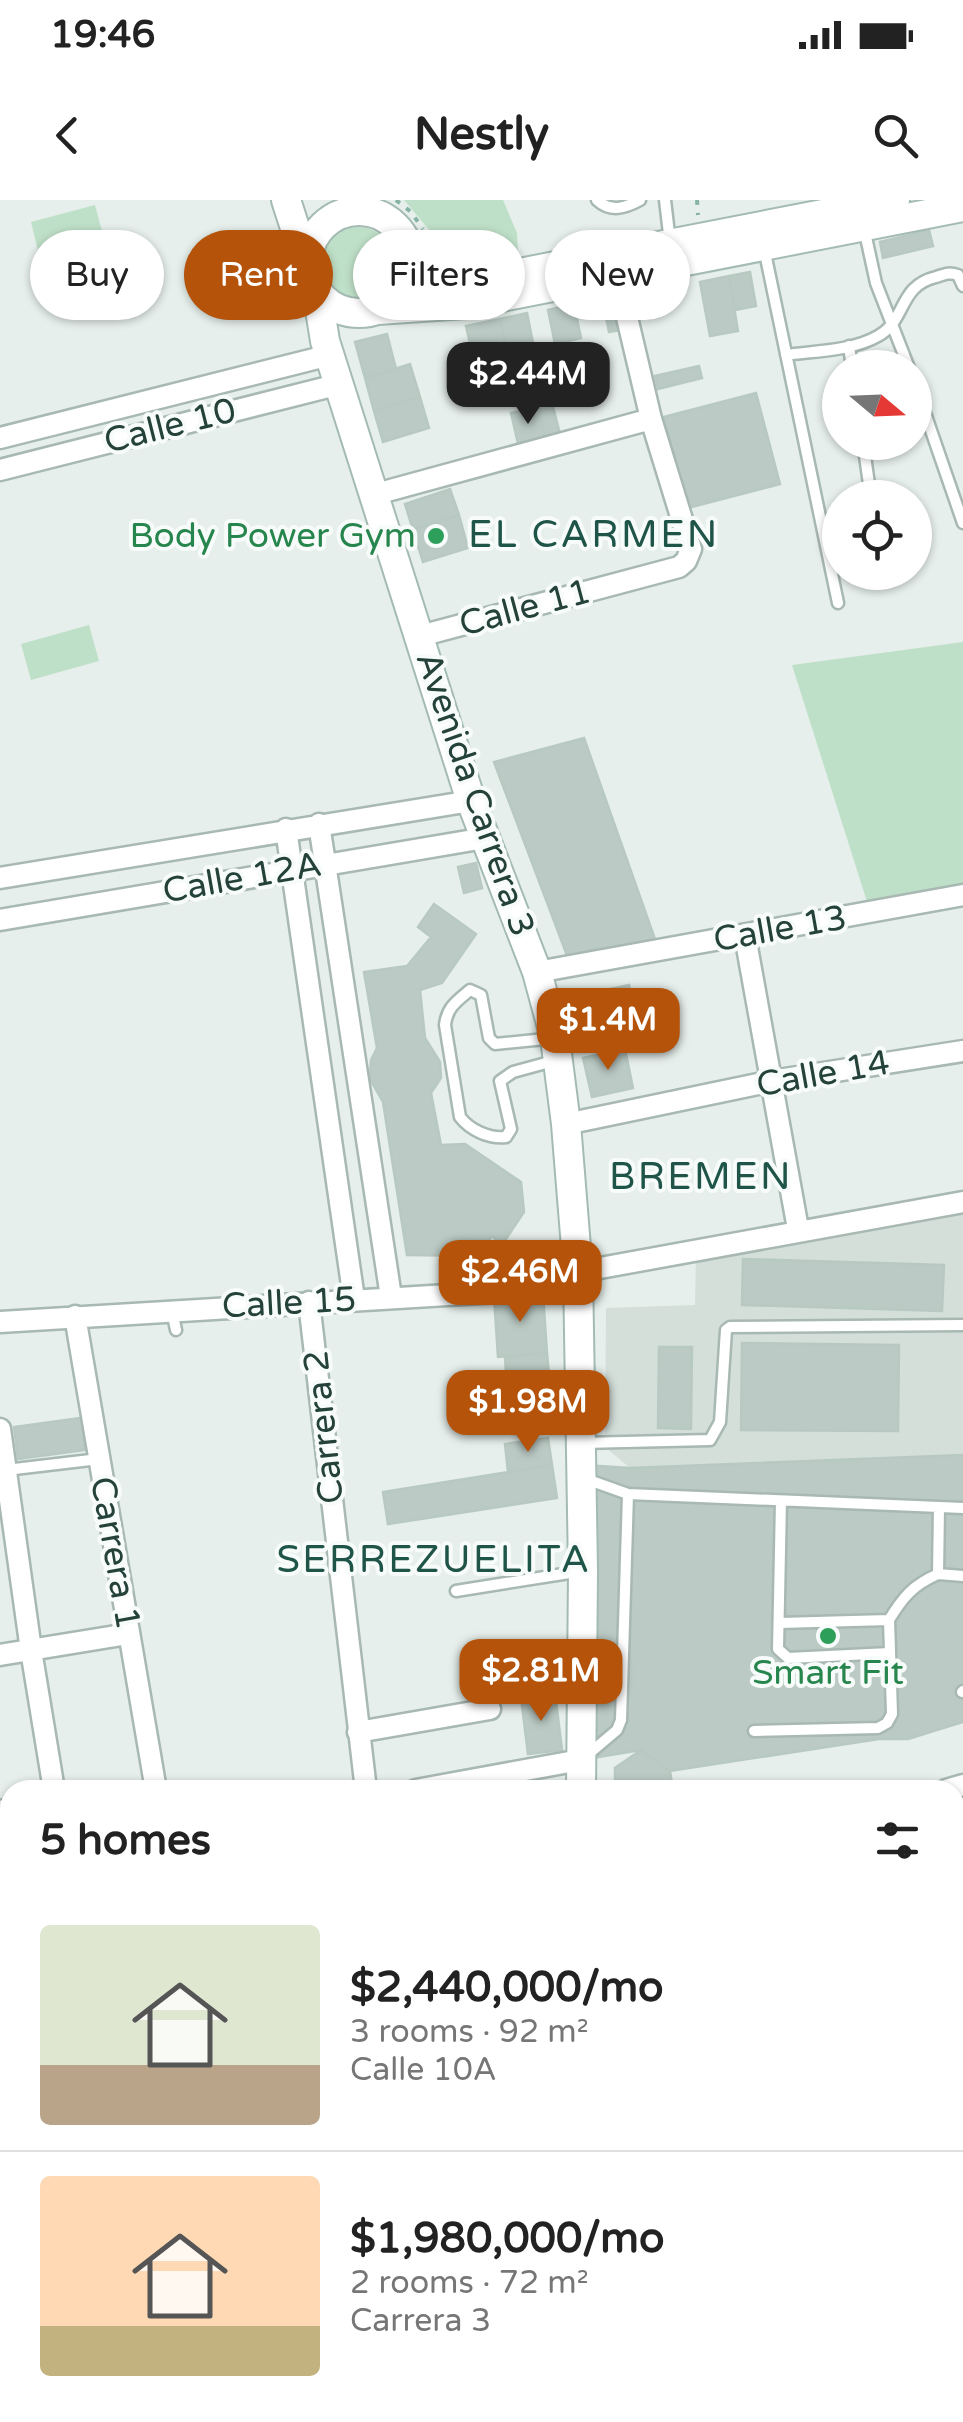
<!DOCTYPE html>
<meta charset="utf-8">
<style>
:root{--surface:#fff;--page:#f2f2f2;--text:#222;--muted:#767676;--line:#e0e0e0;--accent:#b45309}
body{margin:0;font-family:"Varela Round",sans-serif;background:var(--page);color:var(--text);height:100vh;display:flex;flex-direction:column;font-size:38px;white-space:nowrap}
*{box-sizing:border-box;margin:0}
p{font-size:32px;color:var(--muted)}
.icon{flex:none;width:55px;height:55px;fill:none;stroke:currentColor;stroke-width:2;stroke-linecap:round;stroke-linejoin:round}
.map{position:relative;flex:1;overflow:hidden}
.side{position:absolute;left:0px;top:1580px;width:965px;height:642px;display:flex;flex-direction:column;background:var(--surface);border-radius:30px 30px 0 0;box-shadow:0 2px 8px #0004}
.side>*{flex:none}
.banner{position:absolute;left:30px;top:30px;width:905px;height:90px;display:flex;gap:20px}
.needle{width:65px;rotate:109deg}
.buttons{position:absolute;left:822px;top:150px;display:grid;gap:20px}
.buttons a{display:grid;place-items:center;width:110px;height:110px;border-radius:50%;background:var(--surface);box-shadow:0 2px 8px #0004;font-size:50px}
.price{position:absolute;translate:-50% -85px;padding:0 22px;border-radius:20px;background:var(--accent);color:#fff;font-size:32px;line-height:65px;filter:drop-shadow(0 2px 5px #0008)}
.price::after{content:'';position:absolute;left:50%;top:60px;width:30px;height:22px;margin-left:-15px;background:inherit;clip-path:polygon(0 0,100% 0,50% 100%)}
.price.on{background:#222;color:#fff}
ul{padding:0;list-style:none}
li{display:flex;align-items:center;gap:30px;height:250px;padding:0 40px}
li+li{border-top:2px solid var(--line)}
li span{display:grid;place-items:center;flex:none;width:280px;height:200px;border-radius:10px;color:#555}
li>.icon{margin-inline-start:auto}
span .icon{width:120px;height:120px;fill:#fffc;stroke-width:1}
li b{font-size:42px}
h2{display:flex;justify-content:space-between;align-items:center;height:120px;padding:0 40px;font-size:42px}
.pill{padding:0 35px;border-radius:45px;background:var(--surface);box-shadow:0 2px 8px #0004;font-size:35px;line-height:90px}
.pill.on{background:var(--accent);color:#fff}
.status{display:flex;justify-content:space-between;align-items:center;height:70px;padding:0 50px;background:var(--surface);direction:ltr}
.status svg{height:28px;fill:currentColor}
header{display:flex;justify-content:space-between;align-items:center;height:130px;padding:0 40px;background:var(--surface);font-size:45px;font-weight:700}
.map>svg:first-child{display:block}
.built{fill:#d4dfda}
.green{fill:#bfe0c8}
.building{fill:#bbcac4;stroke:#b8c9c2;stroke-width:2.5}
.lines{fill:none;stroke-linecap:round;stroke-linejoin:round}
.lane-casing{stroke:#a8b8b2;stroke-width:15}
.street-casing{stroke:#a8b8b2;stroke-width:25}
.secondary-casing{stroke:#a4bbb3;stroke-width:32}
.path{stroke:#86b3a5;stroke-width:4;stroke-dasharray:5 8;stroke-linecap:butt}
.lane{stroke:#fff;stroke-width:10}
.street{stroke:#fff;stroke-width:20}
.secondary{stroke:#fff;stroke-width:28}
.leisure-dot{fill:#2e9e5b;stroke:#f7fbf9;stroke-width:4}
.labels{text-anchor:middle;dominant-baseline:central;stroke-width:8;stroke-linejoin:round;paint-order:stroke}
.street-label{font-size:35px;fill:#24423a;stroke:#f7fbf9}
.leisure-label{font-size:35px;fill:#27864d;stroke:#f7fbf9;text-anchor:end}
.neighbourhood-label{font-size:38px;letter-spacing:2.5px;fill:#1f5548;stroke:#f7fbf9}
</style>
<div class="status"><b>19:46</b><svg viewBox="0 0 49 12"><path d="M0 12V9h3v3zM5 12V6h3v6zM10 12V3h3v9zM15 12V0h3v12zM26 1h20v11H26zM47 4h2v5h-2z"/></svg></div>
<header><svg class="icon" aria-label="back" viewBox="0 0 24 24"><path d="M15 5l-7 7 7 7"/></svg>Nestly<svg class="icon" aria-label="search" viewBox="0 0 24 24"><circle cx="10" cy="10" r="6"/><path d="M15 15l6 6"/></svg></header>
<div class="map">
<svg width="963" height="2222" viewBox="0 0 963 2222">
<rect width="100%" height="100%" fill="#e6efeb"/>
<!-- built -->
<path class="built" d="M 963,1005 L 963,1255 L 630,1268 L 605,1247 L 606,1108 L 695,1105 L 696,1054 Z"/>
<!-- green -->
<path class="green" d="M 404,0 L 503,0 L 517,33 L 518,51 L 446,50 Z
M 95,5 L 105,42 L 40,59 L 31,22 Z
M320 65a38 38 0 1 1 76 0a38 38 0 1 1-76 0Z
M 89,425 L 99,461 L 31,480 L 21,444 Z
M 963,442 L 963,695 L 869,708 L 792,465 Z"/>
<!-- building -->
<path class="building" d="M 929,30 L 933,46 L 883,58 L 880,42 Z
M 750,72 L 756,106 L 735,110 L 729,76 Z
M 729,76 L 738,131 L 710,136 L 700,82 Z
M 618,94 L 626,129 L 609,132 L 602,97 Z
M 574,104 L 581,138 L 555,144 L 548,110 Z
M 527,113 L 534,148 L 507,153 L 500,119 Z
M 500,119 L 507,153 L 474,161 L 466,126 Z
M 387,134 L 396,169 L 365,178 L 355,142 Z
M 410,164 L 420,197 L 374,211 L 365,178 Z
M 699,166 L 702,178 L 658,189 L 655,176 Z
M 756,193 L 780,284 L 688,308 L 664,217 Z
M 420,197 L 429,228 L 383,242 L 374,211 Z
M 552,203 L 561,238 L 546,241 L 538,207 Z
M 538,207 L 546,241 L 519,248 L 511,213 Z
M 450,289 L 459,315 L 413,330 L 405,304 Z
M 459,315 L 468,348 L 423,362 L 413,330 Z
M 584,538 L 656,742 L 568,758 L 494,562 Z
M 476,663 L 482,688 L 464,693 L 458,667 Z
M 434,704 L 476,734 L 442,783 L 420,790 L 425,838 L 440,862 L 441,878 L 431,893 L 441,945 L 465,944 L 521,982 L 524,1012 L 502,1045 L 492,1036 L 478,1056 L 407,1055 L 383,902 L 370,879 L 371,860 L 377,848 L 364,772 L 407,766 L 431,737 L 418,727 Z
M 629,785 L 633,803 L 577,815 L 573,797 Z
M 625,849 L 633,888 L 592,897 L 583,858 Z
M 743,1059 L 944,1065 L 942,1111 L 742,1105 Z
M 543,1094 L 547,1153 L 498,1157 L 494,1097 Z
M 742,1143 L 899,1145 L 898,1231 L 741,1230 Z
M 659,1147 L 692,1147 L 691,1229 L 658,1228 Z
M 547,1153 L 550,1185 L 507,1189 L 505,1157 Z
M 81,1218 L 85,1250 L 18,1259 L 14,1227 Z
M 548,1238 L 552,1265 L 508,1272 L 505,1244 Z
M 963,1255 L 963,1522 L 908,1539 L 879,1539 L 670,1571 L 641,1550 L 580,1560 L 585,1265 L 630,1268 Z
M 552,1265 L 557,1298 L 388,1324 L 383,1292 Z
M 555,1493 L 562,1550 L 528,1554 L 521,1497 Z
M 641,1550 L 670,1571 L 673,1590 L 615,1590 L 615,1568 Z
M 698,2212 L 864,2212 L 866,2222 L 699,2222 Z"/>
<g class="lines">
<defs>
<path id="lane" d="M 597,0 C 611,13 625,8 640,0
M 665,0 L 670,42
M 864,28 L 876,83 L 909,168
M 764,48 L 838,403
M 849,146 L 852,168
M 786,155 C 815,151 852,151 878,136 C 907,120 898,86 936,77 C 945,74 949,72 958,75 L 963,86
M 915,184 L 963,323
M 863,242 L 871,298
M 555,838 L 495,844 L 489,838 L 481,795 L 470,790 C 457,801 447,807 445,825 L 460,917 C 470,930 489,939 506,937 L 511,929 L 500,881 L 513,872 L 557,860
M 172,1111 L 176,1130
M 582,1243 L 710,1240 L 720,1222 L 726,1130 L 730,1127 L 963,1125
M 6,1270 L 99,1259
M 586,1279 L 628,1294 L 963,1308
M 781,1301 L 778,1449 L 788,1458 L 890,1453
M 939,1307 L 938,1374 L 963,1376
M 456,1391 L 582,1371
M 889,1420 C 903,1397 913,1385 938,1374
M 962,1492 L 963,1491
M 754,1531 L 878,1528 L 887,1523 L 892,1514 L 889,1420 L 779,1423
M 585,1557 L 617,1530 L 621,1520 L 628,1294
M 681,2212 L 682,2222
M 913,2212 L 915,2222"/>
<path id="street" d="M 0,238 L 330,155
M 0,270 L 340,184
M 376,294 L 651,219
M 420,436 L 679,367 L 686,361 L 691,349 L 651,219 L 617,75
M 319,624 L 391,1097
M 286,629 L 354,1099
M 0,678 L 471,601
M 0,720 L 485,638
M 745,736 L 798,1029
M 537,772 L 963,695
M 566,924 L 772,881 L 963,851
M 578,1072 L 963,1002
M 309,1102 L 366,1590
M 75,1116 L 156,1590
M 0,1122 L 579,1087
M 494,1196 L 579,1185
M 0,1229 L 31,1450 L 54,1590
M 0,1455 L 128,1434
M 358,1532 L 490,1509
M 416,1590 L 580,1560
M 946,1590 L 963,1585
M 0,1611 L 10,1609
M 955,1681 L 963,1680
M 0,1704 L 10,1701
M 0,1792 L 10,1789
M 955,1834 L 963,1831
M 0,1876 L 10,1873
M 0,1983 L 10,1980
M 955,2025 L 963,2057
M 76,2212 L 78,2222
M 207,2212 L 209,2222
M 340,2212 L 341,2222
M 466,2212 L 467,2222
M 122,2222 L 145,2212
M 163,2222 L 186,2212"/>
<path id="secondary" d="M 286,0 L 307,65
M308 62a51 51 0 1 1 102 0a51 51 0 1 1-102 0Z
M 408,47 C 428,66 445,77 473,82 L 895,0
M 317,91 L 325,141 L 471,601 L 537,772 L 555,838 L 566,924 L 578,1072 L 583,1371 L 581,1590
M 378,110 L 466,104 L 963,7
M 637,2212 L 638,2222"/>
</defs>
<!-- lane casing -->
<use href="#lane" class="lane-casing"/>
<!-- street casing -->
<use href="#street" class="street-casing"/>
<!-- secondary casing -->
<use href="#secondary" class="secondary-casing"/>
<!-- path -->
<path class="path" d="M 396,0 L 411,12 L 423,29
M 697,0 L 698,15
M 284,72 L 295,110"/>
<!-- lane -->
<use href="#lane" class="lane"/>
<!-- street -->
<use href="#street" class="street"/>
<!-- secondary -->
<use href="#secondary" class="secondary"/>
</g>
<!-- markers -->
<g class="leisure-dot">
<circle cx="436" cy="336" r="10"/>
<circle cx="828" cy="1436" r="10"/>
</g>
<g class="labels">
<!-- street labels -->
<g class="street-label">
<text transform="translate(170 226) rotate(-14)">Calle 10</text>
<text transform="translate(525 408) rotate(-15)">Calle 11</text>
<text transform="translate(475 594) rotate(71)">Avenida Carrera 3</text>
<text transform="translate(242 678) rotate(-10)">Calle 12A</text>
<text transform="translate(780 729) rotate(-10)">Calle 13</text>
<text transform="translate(823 874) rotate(-10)">Calle 14</text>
<text transform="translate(289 1103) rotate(-3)">Calle 15</text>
<text transform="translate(324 1227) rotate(-96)">Carrera 2</text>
<text transform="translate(115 1353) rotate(80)">Carrera 1</text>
</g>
<!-- leisure labels -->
<g class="leisure-label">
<text x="416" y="336">Body Power Gym</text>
<text x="828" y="1473" text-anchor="middle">Smart Fit</text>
</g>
<!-- neighbourhood labels -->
<g class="neighbourhood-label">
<text x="594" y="335">EL CARMEN</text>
<text x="701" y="977">BREMEN</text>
<text x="434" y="1360">SERREZUELITA</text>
</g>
</g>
</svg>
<div class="buttons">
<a><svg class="needle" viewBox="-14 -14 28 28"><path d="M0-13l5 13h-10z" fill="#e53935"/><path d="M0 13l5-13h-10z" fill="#767676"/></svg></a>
<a><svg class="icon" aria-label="locate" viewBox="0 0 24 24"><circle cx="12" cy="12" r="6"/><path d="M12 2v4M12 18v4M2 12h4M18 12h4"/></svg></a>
</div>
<b class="price on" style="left:528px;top:227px">$2.44M</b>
<b class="price" style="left:608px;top:873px">$1.4M</b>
<b class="price" style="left:520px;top:1125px">$2.46M</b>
<b class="price" style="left:528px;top:1255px">$1.98M</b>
<b class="price" style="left:541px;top:1524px">$2.81M</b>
<div class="banner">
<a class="pill">Buy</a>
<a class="pill on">Rent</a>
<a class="pill">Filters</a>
<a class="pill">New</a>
</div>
<section class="side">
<h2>5 homes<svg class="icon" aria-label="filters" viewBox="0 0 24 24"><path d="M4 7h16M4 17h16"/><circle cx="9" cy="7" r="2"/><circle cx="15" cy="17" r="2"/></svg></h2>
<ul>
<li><span style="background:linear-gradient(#dfe7d0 70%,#b9a48a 0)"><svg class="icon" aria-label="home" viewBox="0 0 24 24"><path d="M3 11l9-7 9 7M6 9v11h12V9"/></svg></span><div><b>$2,440,000/mo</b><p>3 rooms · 92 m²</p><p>Calle 10A</p></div></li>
<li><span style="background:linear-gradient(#ffd9b3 75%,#c2b280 0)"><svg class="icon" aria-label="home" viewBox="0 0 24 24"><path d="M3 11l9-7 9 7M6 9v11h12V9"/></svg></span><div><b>$1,980,000/mo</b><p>2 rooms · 72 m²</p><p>Carrera 3</p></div></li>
</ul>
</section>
</div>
